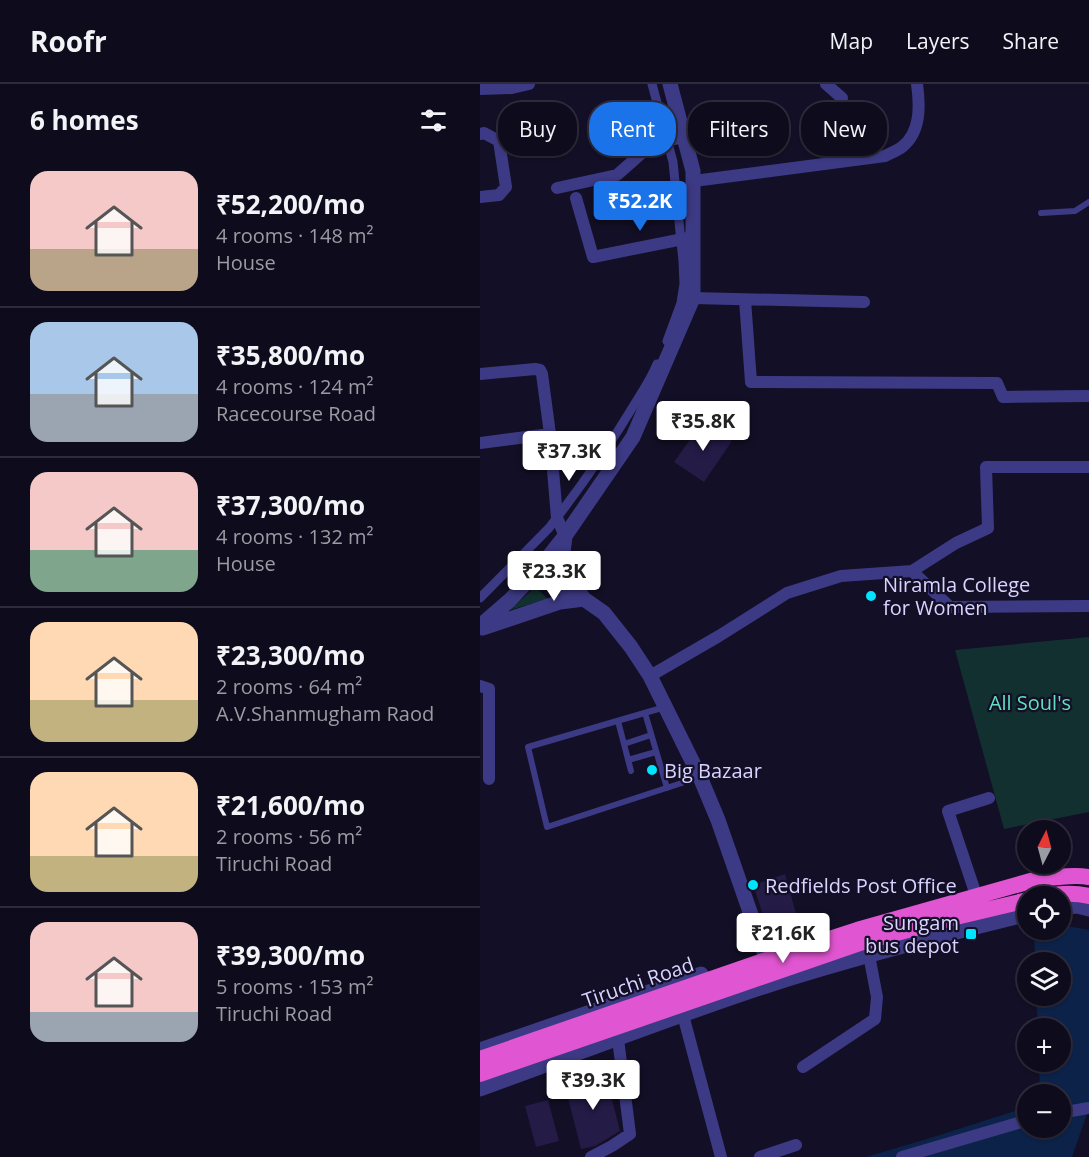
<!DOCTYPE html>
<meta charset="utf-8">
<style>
:root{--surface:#0e0b1c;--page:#171425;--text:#f1f3f6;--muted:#9b9ba3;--line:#2e2b3b;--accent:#1a73e8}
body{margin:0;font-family:"Open Sans",sans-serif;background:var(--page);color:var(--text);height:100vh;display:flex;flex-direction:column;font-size:22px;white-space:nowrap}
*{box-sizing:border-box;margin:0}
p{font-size:20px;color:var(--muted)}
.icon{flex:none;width:33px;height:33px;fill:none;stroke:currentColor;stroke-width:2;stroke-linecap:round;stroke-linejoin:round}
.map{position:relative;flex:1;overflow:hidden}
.panel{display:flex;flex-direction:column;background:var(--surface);width:480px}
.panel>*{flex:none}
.hud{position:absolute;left:18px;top:18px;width:501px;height:54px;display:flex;gap:12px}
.needle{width:39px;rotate:6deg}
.controls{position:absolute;left:537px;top:736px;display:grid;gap:12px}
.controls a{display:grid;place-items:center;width:54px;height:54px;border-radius:50%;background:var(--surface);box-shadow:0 2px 4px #0004,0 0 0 2px var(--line);font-size:30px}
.price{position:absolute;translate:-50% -51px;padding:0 14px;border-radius:6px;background:#fff;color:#222;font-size:20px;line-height:39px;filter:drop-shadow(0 2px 3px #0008)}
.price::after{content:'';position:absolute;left:50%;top:36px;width:18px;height:14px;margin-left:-9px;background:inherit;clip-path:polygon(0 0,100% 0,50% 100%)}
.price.selected{background:var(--accent);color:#fff}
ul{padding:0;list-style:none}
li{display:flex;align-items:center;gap:18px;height:150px;padding:0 30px}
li+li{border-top:2px solid var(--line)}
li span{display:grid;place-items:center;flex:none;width:168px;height:120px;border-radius:18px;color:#555}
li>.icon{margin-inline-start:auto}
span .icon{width:72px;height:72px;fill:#fffc;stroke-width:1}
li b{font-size:26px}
h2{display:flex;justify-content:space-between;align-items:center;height:72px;padding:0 30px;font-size:26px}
.pill{padding:0 21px;border-radius:24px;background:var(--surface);box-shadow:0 2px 4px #0004,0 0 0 2px var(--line);font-size:21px;line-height:54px}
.pill.selected{background:var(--accent);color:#fff}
header{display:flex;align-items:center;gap:36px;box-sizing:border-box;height:84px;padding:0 30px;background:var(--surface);border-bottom:2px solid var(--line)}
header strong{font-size:28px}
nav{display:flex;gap:33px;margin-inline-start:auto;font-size:21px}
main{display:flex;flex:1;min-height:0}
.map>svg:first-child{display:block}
.green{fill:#12302f}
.water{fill:#0c2248}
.building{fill:#241b47}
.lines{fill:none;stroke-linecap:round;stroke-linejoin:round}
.service{stroke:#3d3a85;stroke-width:6}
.pedestrian{stroke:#3d3a85;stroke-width:9}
.minor{stroke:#3d3a85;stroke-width:12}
.tertiary{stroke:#3d3a85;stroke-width:15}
.trunk{stroke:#e055d1;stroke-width:16}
.poi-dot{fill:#00e5ff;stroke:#130f26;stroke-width:2}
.labels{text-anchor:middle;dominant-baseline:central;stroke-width:4.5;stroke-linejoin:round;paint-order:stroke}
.poi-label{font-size:20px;fill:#d9d4ff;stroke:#130f26;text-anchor:start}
.park-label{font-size:20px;fill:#5fe0c0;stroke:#130f26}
.street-label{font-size:20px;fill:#d9d4ff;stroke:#130f26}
</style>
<header>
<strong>Roofr</strong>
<nav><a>Map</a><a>Layers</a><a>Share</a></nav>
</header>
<main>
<section class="panel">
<h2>6 homes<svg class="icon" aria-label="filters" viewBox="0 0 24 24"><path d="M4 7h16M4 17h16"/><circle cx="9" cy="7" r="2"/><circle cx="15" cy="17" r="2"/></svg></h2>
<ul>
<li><span style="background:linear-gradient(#f6c9c9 65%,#b9a48a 0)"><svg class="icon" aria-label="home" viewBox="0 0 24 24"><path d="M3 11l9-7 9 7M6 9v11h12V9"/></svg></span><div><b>₹52,200/mo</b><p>4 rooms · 148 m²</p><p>House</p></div></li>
<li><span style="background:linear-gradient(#a9c7e8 60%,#9aa5b1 0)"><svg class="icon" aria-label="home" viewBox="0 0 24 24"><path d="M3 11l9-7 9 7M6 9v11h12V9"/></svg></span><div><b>₹35,800/mo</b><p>4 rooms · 124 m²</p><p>Racecourse Road</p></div></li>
<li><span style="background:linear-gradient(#f6c9c9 65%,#7fa58c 0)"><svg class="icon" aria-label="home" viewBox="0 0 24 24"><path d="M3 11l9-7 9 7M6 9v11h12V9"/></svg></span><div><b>₹37,300/mo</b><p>4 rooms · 132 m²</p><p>House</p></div></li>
<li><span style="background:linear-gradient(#ffd9b3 65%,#c2b280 0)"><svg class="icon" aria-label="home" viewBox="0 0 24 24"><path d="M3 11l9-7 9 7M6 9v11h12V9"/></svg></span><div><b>₹23,300/mo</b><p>2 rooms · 64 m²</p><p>A.V.Shanmugham Raod</p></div></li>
<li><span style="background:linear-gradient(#ffd9b3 70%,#c2b280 0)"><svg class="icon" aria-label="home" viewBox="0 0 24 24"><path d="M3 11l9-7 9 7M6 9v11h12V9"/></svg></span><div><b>₹21,600/mo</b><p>2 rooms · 56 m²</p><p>Tiruchi Road</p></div></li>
<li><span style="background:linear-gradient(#f6c9c9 75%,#9aa5b1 0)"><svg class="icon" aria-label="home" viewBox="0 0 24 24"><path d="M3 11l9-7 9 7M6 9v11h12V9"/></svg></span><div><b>₹39,300/mo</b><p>5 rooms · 153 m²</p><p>Tiruchi Road</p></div></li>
</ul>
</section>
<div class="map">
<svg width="609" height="1073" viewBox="0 0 609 1073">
<rect width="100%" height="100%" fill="#130f26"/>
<!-- green -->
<path class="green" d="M 55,503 L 68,515 L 30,526 Z
M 609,553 L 609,728 L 524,745 L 475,566 Z"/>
<!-- water -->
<path class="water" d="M 581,841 L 609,846 L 609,1024 L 592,1073 L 386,1073 L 447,1055 L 547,1023 L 548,1044 L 580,1044 L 580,1011 L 560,1011 L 559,978 L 580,978 L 580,945 L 558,945 L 556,912 L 580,912 L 580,879 L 555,879 L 554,846 L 580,846 Z"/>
<!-- building -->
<path class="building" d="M 221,340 L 252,357 L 224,398 L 194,378 Z
M 305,790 L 320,844 L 291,854 L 273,801 Z
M 126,992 L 140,1047 L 115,1062 L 101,1065 L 85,1002 Z
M 68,1016 L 79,1057 L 56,1063 L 45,1022 Z"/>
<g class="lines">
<!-- service -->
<path class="service" d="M 561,129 L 595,127 L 609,118
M 185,623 L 48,663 L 67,743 L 220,693
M 165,629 L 187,704
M 138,637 L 151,687
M 144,660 L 171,651
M 148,676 L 176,668"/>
<!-- pedestrian -->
<path class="pedestrian" d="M 172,0 L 193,78 L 203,177 L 204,200 L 201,219 L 187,257
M 0,514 L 69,444 C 100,404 128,364 154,321 C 162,308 171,295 177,280"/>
<!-- minor -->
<path class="minor" d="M 346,0 L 362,14
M 0,5 L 32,4 L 49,0
M 0,50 L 4,49 L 19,57 L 26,103 L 19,111 L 0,113
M 214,97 L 405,72 C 410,69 417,67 422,63 C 441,48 440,22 437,0
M 77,104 L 137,91 L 173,59 L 204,53
M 96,114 L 113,173 L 213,153
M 213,214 L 384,218
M 265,216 L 271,298 L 517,299 L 523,313 L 609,312
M 0,290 L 55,285 L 60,286 L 62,290 L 70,350 L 77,434 L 85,452
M 0,359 L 70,350
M 432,487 L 476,459 L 508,444 L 506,383 L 609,383
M 170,592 L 239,552 L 307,509 L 361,492 L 432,487 L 470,523 L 609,522
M 0,602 L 9,605 L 9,695
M 494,805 L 468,727 L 509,714
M 203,931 L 241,1073
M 323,983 L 395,935 L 397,913 L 389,871
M 580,1029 L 609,1024
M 111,1073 L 132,1062 L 150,1050 L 138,955
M 280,1073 L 316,1061
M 422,1073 L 548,1036"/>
<!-- tertiary -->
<path class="tertiary" d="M 85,452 L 83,469 L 84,481 L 88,492 L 104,515 L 124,529 L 151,563 L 170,592 L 220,693 L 238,736 L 284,868
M 48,496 C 68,492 84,504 101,514
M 0,542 L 30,516 L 58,486 L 85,452 L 153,353 L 213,214 L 213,87 L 190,0
M 3,544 L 80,518 L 104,515
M 580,824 L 597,822 L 609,825
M 0,966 L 221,890
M 0,1005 C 97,970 194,932 292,900 C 376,873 462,851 548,830"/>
<!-- trunk -->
<path class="trunk" d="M 560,813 C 577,810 592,808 609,812
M 0,975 L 309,868 L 377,846 L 554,796 C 571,794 592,790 609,793
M 0,990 L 383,858 L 476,833 L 548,816"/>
</g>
<!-- markers -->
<g class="poi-dot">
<circle cx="391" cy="512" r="6"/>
<circle cx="172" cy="686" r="6"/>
<circle cx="273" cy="801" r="6"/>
<rect x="485" y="844" width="12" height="12" rx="3"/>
</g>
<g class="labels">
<!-- poi labels -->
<g class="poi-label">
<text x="403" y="500">Niramla College<tspan x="403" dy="23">for Women</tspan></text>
<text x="184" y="686">Big Bazaar</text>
<text x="285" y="801">Redfields Post Office</text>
<text x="479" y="838" text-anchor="end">Sungam<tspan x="479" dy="23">bus depot</tspan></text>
</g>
<!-- park labels -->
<g class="park-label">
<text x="550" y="618">All Soul's</text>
</g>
<!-- street labels -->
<g class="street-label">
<text transform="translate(158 898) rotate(-19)">Tiruchi Road</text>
</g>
</g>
</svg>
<div class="controls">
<a><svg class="needle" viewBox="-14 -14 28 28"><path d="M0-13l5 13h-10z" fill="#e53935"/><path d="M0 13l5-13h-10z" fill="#9b9ba3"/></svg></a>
<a><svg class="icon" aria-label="locate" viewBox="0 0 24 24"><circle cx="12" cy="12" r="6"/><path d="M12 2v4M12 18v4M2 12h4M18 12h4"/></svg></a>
<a><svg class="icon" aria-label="layers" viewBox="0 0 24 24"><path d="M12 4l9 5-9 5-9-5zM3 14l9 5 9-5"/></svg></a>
<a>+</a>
<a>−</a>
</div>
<b class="price selected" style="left:160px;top:148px">₹52.2K</b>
<b class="price" style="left:223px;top:368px">₹35.8K</b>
<b class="price" style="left:89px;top:398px">₹37.3K</b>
<b class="price" style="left:74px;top:518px">₹23.3K</b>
<b class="price" style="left:303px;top:880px">₹21.6K</b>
<b class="price" style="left:113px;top:1027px">₹39.3K</b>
<div class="hud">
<a class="pill">Buy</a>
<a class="pill selected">Rent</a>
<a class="pill">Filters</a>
<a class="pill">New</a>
</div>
</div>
</main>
